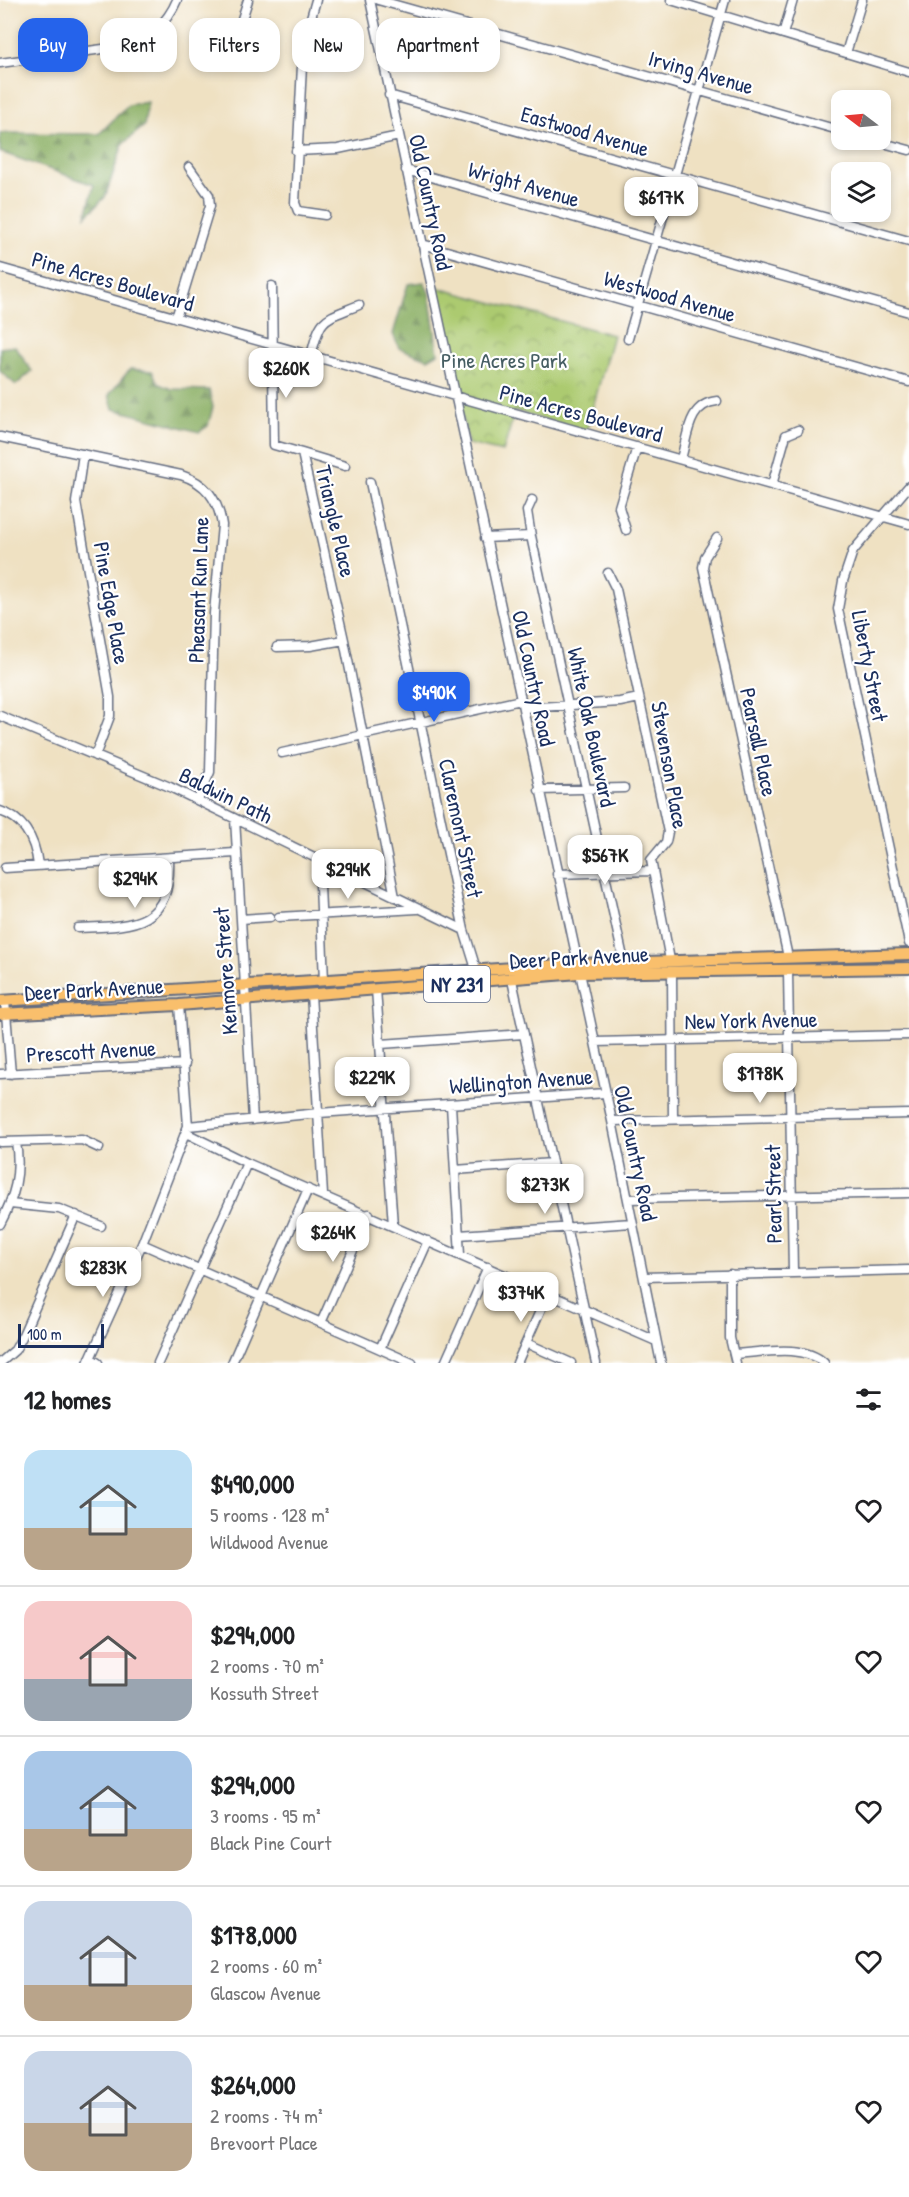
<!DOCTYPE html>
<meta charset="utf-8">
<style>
:root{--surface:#fff;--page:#f2f2f2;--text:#202124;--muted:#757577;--line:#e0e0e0;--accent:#2563eb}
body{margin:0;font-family:"Patrick Hand",sans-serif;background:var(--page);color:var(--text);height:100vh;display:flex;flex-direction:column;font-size:22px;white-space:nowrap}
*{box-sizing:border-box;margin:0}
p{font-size:20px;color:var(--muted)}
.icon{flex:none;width:33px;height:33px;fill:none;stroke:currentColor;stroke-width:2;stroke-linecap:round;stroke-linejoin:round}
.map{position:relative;height:1363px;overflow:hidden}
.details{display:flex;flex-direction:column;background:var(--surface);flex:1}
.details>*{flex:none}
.banner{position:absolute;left:18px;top:18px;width:600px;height:54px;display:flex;gap:12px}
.needle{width:39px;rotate:286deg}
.controls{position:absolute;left:831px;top:90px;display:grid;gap:12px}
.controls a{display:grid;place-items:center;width:60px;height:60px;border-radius:12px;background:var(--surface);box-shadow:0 3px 9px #0003;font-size:30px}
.scale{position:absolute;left:18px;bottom:15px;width:86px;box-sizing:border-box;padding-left:6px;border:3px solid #1b2f5e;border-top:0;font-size:16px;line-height:21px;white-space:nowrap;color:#1b2f5e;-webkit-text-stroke:4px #fff;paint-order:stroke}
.price{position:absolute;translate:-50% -51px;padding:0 14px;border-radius:12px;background:#fff;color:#222;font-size:20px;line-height:39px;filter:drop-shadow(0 2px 3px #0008)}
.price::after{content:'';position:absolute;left:50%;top:36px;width:18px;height:14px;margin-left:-9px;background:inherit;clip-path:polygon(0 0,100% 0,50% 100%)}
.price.on{background:var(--accent);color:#fff}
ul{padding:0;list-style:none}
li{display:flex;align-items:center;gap:18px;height:150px;padding:0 24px}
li+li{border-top:2px solid var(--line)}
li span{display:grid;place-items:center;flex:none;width:168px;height:120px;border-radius:18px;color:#555}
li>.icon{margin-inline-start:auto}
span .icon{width:72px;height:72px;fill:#fffc;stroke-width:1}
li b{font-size:26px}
h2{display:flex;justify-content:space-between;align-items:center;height:72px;padding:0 24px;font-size:26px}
.chip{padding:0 21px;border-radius:18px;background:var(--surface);box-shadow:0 3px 9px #0003;font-size:21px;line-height:54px}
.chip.on{background:var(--accent);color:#fff}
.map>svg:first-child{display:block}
.forest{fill:url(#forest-firs);stroke:#526e60;stroke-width:1.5}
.park{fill:url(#park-crowns);stroke:#647c67;stroke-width:1.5}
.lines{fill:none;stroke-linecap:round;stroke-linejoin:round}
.minor-casing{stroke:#656d81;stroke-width:11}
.major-casing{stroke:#656d81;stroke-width:14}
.minor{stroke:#fff;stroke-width:8}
.major{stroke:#f9bf6c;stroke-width:10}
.labels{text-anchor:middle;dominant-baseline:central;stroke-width:4.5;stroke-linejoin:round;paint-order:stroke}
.shield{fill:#fff;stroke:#5f6d8e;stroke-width:1.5}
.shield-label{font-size:21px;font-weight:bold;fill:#1b2f5e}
.street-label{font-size:22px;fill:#1b2f5e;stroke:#fff}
.park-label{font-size:22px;fill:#465e63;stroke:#fff}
</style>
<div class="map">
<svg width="909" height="1363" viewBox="0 0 909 1363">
<defs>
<pattern id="forest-firs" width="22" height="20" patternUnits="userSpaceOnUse" patternTransform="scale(1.5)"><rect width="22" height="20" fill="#89ae62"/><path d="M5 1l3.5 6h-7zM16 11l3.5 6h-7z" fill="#6f8e54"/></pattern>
<pattern id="park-crowns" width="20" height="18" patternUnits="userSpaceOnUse" patternTransform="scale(1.5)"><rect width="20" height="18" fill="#acca70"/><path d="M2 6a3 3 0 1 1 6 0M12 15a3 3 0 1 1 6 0" fill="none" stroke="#8ba45f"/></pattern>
</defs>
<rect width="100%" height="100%" fill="#fff"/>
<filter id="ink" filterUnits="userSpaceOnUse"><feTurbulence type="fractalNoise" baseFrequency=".0167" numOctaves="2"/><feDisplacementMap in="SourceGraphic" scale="12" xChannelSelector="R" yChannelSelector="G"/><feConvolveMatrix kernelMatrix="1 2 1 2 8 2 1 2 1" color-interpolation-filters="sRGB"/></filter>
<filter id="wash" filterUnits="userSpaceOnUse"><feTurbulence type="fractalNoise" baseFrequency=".008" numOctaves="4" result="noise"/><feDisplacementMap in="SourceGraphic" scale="24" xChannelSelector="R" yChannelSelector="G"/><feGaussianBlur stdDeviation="1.35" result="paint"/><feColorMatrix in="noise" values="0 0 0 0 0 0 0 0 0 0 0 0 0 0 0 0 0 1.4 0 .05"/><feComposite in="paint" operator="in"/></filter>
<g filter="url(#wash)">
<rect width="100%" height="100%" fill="#efe1c2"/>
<!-- forest -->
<path class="forest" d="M 148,102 L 144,126 L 123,144 L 105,197 L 86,216 L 94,185 L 0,152 L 0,133 L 99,134 L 128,105 Z
M 424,282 L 429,293 L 438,353 L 428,359 L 399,348 L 393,334 L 408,284 Z
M 15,346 L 32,371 L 16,385 L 0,371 L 0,348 Z
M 130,369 L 152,371 L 159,384 L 171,389 L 209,390 L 213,407 L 208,426 L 199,432 L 113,409 L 109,395 Z"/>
<!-- park -->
<path class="park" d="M 435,287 L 613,335 L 586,432 L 515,411 L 503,452 L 468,444 Z"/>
</g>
<g filter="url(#ink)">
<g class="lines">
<defs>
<path id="minor" d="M 316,0 L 303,46 L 295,203 L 298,211 L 325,215
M 370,0 L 612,1121 L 661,1363
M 378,0 L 842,131
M 671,0 L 909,72
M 242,19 L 248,0
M 783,34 L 793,0
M 846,53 L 862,0
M 0,63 L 125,46 C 150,37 167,24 177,0
M 389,95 L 909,241
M 872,140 L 909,150
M 296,151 L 338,149 L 399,136
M 406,170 L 909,312
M 422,244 L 909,382
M 0,268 L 909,524
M 272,286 L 274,445 L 302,453
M 176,318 L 210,206 L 209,195 L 189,167
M 628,339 L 725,0
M 311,356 C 321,315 323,320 359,305
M 0,437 L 181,475 C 206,483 218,499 222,525 L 214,613 L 210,772 L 198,800
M 83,454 L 76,502 L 110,697 L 110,716 L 95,756
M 681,459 C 688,435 688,404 717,401
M 345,466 L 302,453 L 344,640 L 395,897
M 370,482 L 464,930 L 476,969
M 772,485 L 786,435 L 798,430
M 909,486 L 853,551 L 843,581 L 838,609 L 909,943
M 532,500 L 527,511 L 531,536 L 624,962
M 626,530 L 619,507 L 637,447
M 485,538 L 531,536
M 717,538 L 705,557 L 703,567 L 788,957
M 608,573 L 616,589 L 668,832 L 666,842 L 651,860 L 670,960
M 277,647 L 310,646 L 344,640
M 523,708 L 620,702 L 639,698
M 0,716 L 170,787 L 464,930
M 282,753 L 521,700
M 539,790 L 624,788
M 0,811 C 25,819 35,840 38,865
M 235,819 L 253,1120
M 319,861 L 324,981
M 5,868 L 235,853
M 557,874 L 651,871
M 279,917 L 417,909
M 241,919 L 270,917
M 78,928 C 133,926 172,927 169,858
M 788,971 L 793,1272
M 672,972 L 673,1119
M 512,980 L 596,1363
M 376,989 L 393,1225
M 311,994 L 323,1195
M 5,1001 L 11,1074
M 595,1042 L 909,1035
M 381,1044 L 524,1034
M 0,1074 L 185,1064
M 451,1105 L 460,1255
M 612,1121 L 909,1114
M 188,1126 L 319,1113 L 605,1093
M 186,1133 L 247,1163 L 656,1341
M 0,1142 L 82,1140 L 99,1148
M 455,1170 L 552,1163
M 628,1199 L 909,1193
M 10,1204 L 59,1209 L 101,1226
M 0,1224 C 15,1196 21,1174 16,1142
M 459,1235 L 632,1223
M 142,1244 L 412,1363
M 730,1274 L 730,1338 L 736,1363
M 644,1277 L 909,1270
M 321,1323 L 369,1214
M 526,1343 L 571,1363
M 380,1349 L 428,1241
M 734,1354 C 760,1353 804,1343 824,1363
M 90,1358 L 98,1363
M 0,1363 L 15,1350 L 22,1337 L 76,1215
M 88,1363 L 142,1244 L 188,1126 L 179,1005
M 158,1363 L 247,1163
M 232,1363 L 308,1189
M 445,1363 L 488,1267
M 517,1363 L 548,1293"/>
<path id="major" d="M 0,1001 L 577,964 L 909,954
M 0,1014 L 179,1005 L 579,973 L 909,968"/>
</defs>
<!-- minor casing -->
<use href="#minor" class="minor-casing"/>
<!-- major casing -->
<use href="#major" class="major-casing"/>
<!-- minor -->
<use href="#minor" class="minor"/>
<!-- major -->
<use href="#major" class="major"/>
</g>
</g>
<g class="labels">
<!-- shield labels -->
<rect class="shield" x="424" y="966" width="66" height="36" rx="4.5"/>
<g class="shield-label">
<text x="457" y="984">NY 231</text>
</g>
<!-- street labels -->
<g class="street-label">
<text transform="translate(701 72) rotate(16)">Irving Avenue</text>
<text transform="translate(585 131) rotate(16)">Eastwood Avenue</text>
<text transform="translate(524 184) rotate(16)">Wright Avenue</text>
<text transform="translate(431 202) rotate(78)">Old Country Road</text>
<text transform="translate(113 281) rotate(16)">Pine Acres Boulevard</text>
<text transform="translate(670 296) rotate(16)">Westwood Avenue</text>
<text transform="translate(581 413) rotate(15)">Pine Acres Boulevard</text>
<text transform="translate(336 521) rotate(77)">Triangle Place</text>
<text transform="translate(198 590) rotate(-88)">Pheasant Run Lane</text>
<text transform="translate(112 603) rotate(80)">Pine Edge Place</text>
<text transform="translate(870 666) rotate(79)">Liberty Street</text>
<text transform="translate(534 678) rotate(78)">Old Country Road</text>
<text transform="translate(592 727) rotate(78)">White Oak Boulevard</text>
<text transform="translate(759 742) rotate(78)">Pearsall Place</text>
<text transform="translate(670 765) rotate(80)">Stevenson Place</text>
<text transform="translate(226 795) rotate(26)">Baldwin Path</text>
<text transform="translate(461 828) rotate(78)">Claremont Street</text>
<text transform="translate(579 957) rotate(-3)">Deer Park Avenue</text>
<text transform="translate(225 971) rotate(-94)">Kenmore Street</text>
<text transform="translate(94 989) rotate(-3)">Deer Park Avenue</text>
<text transform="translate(751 1020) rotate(-1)">New York Avenue</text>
<text transform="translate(91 1051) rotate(-3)">Prescott Avenue</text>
<text transform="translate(521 1081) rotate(-4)">Wellington Avenue</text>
<text transform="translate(636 1153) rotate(78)">Old Country Road</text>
<text transform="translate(773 1194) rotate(-91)">Pearl Street</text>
</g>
<!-- park labels -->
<g class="park-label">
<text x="504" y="360">Pine Acres Park</text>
</g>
</g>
</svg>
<div class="controls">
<a><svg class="needle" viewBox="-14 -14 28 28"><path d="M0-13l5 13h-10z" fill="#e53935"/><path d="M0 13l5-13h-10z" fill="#757577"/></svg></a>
<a><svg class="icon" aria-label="layers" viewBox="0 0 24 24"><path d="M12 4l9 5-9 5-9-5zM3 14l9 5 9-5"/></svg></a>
</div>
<div class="scale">100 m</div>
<b class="price" style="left:661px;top:228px">$617K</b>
<b class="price" style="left:286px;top:399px">$260K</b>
<b class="price on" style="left:434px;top:723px">$490K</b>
<b class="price" style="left:605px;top:886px">$567K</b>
<b class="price" style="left:348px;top:900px">$294K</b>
<b class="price" style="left:135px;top:909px">$294K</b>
<b class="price" style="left:760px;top:1104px">$178K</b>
<b class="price" style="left:372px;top:1108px">$229K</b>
<b class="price" style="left:545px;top:1215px">$273K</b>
<b class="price" style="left:333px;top:1263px">$264K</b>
<b class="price" style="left:103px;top:1298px">$283K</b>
<b class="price" style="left:521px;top:1323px">$374K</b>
<div class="banner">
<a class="chip on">Buy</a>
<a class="chip">Rent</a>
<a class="chip">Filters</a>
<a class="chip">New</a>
<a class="chip">Apartment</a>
</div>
</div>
<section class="details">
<h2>12 homes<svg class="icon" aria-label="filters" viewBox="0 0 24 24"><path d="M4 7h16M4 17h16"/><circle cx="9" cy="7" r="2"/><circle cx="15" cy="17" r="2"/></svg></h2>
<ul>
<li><span style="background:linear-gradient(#bfe0f5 65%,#b9a48a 0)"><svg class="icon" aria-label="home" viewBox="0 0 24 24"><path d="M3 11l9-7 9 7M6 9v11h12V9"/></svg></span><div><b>$490,000</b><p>5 rooms · 128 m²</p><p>Wildwood Avenue</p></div><svg class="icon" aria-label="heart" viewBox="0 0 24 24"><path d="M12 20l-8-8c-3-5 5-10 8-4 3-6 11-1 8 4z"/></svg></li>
<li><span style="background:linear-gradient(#f6c9c9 65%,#9aa5b1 0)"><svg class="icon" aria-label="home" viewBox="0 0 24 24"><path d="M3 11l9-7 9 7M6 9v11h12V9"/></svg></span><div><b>$294,000</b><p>2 rooms · 70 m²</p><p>Kossuth Street</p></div><svg class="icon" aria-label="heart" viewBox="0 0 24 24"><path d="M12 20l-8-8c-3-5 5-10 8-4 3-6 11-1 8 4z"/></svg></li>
<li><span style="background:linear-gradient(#a9c7e8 65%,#b9a48a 0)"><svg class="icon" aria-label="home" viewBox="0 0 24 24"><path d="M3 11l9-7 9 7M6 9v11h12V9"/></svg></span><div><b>$294,000</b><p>3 rooms · 95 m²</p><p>Black Pine Court</p></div><svg class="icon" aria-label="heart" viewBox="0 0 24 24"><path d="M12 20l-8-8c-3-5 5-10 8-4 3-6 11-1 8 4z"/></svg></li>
<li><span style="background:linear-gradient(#c9d6e8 70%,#b9a48a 0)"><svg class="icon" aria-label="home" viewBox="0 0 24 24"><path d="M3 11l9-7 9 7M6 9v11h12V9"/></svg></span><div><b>$178,000</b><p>2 rooms · 60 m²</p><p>Glascow Avenue</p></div><svg class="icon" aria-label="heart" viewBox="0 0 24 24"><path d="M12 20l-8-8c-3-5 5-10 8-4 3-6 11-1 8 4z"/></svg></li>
<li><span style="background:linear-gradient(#c9d6e8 60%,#b9a48a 0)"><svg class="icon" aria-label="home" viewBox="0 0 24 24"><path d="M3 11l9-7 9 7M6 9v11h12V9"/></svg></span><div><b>$264,000</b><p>2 rooms · 74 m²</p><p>Brevoort Place</p></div><svg class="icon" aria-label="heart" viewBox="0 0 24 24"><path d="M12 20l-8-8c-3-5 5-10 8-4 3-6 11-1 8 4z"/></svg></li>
</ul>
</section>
